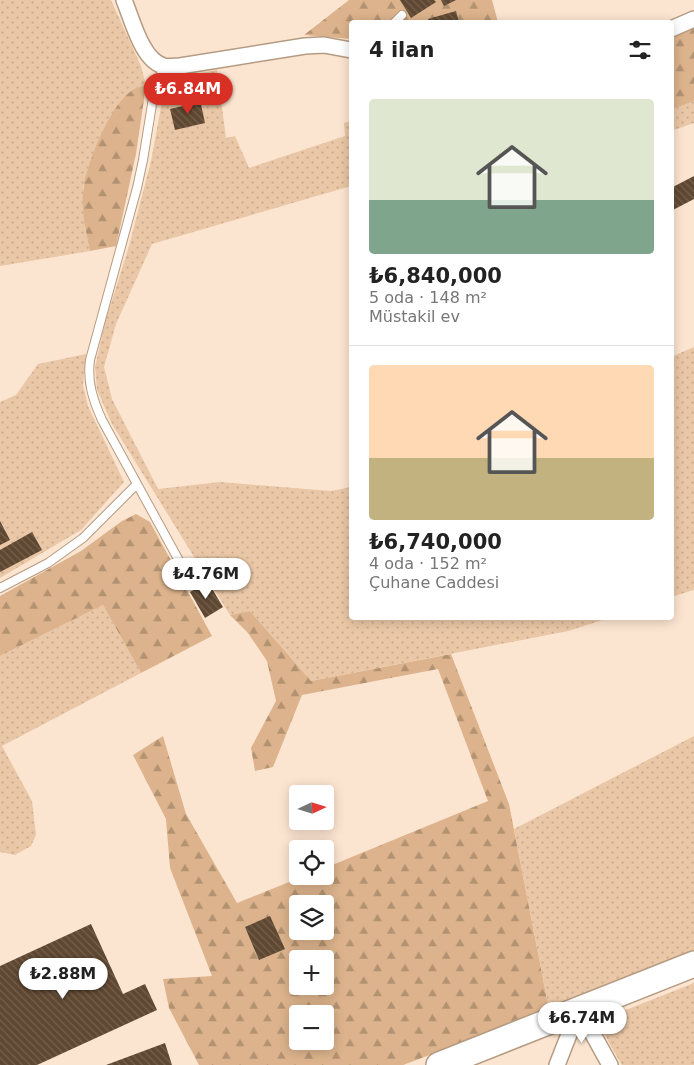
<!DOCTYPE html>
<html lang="tr">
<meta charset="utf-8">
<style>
:root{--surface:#fff;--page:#f6f6f6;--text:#222;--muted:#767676;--line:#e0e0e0;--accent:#d93025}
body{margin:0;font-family:"DejaVu Sans",sans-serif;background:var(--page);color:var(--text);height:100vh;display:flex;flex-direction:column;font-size:19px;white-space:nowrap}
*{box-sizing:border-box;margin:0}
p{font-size:16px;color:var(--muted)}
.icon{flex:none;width:28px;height:28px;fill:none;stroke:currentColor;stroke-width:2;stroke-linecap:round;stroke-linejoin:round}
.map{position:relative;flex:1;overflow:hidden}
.sheet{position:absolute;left:349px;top:20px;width:325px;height:600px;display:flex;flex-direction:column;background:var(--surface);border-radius:5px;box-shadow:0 2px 12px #0003}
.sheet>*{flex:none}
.needle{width:32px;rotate:86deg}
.fabs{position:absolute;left:289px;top:785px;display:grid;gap:10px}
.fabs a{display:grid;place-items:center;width:45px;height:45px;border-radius:5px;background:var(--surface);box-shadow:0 2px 12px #0003;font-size:25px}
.price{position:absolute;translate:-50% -42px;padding:0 11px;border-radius:18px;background:#fff;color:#222;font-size:16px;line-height:32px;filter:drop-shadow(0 1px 2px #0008)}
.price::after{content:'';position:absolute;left:50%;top:30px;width:15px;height:11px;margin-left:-8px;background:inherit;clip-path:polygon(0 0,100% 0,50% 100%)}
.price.current{background:var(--accent);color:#fff}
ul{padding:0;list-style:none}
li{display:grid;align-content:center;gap:10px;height:265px;padding:0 20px}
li+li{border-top:1px solid var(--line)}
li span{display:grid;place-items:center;height:155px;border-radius:5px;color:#555}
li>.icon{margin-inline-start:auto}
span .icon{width:90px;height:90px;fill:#fffc;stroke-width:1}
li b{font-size:21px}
h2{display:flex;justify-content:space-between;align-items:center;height:60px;padding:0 20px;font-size:21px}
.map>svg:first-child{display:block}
.grass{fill:url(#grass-dots)}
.forest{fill:url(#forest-firs);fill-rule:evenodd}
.building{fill:url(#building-back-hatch)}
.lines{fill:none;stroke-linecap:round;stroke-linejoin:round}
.service-casing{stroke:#b59b82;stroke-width:10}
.minor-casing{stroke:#b59b82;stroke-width:18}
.primary-casing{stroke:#b59b82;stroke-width:28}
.service{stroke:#fff;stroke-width:8}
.minor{stroke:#fff;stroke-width:15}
.primary{stroke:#fff;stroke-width:25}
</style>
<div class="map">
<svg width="694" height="1065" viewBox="0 0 694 1065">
<defs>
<pattern id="grass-dots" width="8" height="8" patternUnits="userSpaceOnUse" patternTransform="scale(1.25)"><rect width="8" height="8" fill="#eac7a6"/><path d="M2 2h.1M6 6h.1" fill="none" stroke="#c9ab8f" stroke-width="1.8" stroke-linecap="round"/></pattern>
<pattern id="forest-firs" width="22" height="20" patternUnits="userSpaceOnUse" patternTransform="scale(1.25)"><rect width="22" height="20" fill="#dcb38c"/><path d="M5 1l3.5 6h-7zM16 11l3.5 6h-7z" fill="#b39272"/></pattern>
<pattern id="building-back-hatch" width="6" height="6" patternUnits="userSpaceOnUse" patternTransform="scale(1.25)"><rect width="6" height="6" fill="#5f4831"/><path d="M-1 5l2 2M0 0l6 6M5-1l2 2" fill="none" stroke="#73604d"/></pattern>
</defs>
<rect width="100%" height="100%" fill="#fce5d0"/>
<!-- grass -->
<path class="grass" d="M 0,0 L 111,0 L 141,66 L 146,86 L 138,87 L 83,187 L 86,232 L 90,251 L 0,266 Z
M 217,70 L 226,138 L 235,136 L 249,168 L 345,136 L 344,123 L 351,121 L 351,186 L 152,244 L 116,324 L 104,367 L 112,399 L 158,489 L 220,482 L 331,491 L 351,487 L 351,618 L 609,618 L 568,631 L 311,681 L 250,611 L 230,615 L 112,424 L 97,390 L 95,367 L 105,323 L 129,246 L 151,161 L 166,80 Z
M 694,101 L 694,123 L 671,131 L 671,110 Z
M 694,347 L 694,590 L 671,597 L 671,357 Z
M 86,354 L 83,385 L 88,406 L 124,482 L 81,530 L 0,578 L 0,402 L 16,395 L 38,364 Z
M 103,605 L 141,673 L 2,746 L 32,801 L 36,835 L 31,846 L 15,855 L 0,852 L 0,656 Z
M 694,736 L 694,953 L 549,1010 L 514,829 Z
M 694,983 L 694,1065 L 622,1065 C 615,1052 601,1034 603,1019 Z"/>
<!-- forest -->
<path class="forest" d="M 349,0 L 492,0 L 498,22 L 351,22 L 351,39 L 304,35 Z
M 694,26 L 694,101 L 671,110 L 671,35 Z
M 146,86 L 136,154 L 116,246 L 90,251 C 86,233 80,204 84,186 C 88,161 113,95 139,87 C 141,86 144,86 146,86 Z
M 136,514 L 150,522 L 212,636 L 141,673 L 103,605 L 0,656 L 0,596 L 81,551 L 122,521 Z
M 250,611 L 311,681 L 451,654 L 509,804 L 549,1010 L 403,1065 L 199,1065 L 169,1008 L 163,979 L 212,976 L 170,868 L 166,819 L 133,755 L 163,736 L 186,814 L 237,903 L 304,876 L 325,876 L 325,868 L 488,801 L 438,669 L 302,695 L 273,767 L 255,771 L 251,748 L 276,701 L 267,661 L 248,633 L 230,615 ZM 298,904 L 325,904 L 325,931 L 298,931 ZM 298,959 L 325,959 L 325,986 L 298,986 ZM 298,1014 L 325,1014 L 325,1041 L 298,1041 Z"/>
<!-- building -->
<path class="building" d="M 400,0 L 434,0 L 436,2 L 411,18 Z
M 441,0 L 456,0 L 444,6 Z
M 456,11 L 459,22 L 429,22 L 428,19 Z
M 191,98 L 192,102 L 200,100 L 205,123 L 175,130 L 170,109 L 183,106 L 182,100 Z
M 694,176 L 694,199 L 671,211 L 671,188 Z
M 0,521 L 10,540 L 0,545 Z
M 32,532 L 42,550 L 0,572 L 0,550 Z
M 208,582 L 223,607 L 205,618 L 190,592 Z
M 270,916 L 285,949 L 259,960 L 245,927 Z
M 91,924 L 123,994 L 145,984 L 157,1010 L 37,1065 L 0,1065 L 0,966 Z
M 165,1043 L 172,1065 L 106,1065 Z"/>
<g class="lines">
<defs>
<path id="service" d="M 395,22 L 402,15
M 165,66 L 155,86 L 143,160 L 137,188 L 90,360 C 87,382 93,400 102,420 L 188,577
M 0,588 L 48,563 L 83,538 L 137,484"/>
<path id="minor" d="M 124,0 C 132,19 142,61 164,66 C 169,67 175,66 180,66 L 305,46 L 324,45 L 351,50
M 671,29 L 694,19
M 579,1009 L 610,1065
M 557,1065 L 579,1009"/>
<path id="primary" d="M 439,1065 L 694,964"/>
</defs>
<!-- service casing -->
<use href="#service" class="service-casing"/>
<!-- minor casing -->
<use href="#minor" class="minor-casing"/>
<!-- primary casing -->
<use href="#primary" class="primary-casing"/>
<!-- service -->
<use href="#service" class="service"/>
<!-- minor -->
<use href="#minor" class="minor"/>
<!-- primary -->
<use href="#primary" class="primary"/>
</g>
</svg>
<div class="fabs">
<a><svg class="needle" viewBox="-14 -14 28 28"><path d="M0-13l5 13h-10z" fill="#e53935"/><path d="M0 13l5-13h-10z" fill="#767676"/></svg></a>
<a><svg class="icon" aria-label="locate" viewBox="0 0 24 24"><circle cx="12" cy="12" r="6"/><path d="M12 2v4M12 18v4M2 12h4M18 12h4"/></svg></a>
<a><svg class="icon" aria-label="layers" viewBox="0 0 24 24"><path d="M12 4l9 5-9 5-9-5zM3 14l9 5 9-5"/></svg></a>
<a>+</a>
<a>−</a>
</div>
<b class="price current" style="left:188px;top:115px">₺6.84M</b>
<b class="price" style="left:206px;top:600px">₺4.76M</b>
<b class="price" style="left:63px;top:1000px">₺2.88M</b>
<b class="price" style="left:582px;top:1044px">₺6.74M</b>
<section class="sheet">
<h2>4 ilan<svg class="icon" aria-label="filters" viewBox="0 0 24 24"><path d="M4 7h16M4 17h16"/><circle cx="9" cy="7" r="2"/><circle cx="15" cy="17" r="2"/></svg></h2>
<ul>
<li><span style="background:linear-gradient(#dfe7d0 65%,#7fa58c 0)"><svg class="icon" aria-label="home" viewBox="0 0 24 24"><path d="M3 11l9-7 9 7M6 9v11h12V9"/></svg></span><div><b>₺6,840,000</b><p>5 oda · 148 m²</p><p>Müstakil ev</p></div></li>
<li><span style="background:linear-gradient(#ffd9b3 60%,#c2b280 0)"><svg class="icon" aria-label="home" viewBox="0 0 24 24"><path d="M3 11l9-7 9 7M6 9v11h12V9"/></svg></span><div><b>₺6,740,000</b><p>4 oda · 152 m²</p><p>Çuhane Caddesi</p></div></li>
</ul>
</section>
</div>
